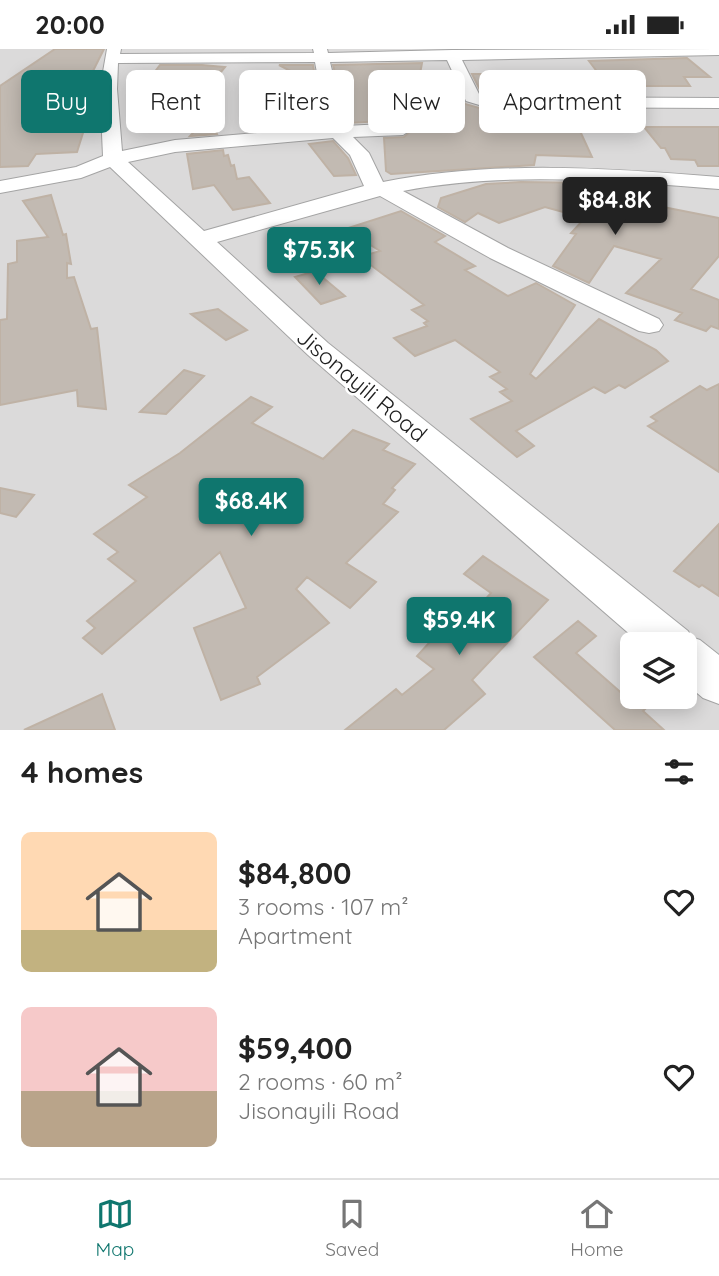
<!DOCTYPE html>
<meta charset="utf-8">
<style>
:root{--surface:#fff;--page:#f6f6f6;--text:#222;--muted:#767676;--line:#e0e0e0;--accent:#0f766e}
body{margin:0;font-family:Quicksand,sans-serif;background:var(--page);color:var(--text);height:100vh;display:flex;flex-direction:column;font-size:26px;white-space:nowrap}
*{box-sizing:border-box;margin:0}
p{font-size:23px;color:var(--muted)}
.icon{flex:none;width:38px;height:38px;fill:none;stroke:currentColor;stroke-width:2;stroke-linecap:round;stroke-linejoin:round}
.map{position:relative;height:681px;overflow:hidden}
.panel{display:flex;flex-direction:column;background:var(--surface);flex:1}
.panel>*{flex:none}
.guide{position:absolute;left:21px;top:21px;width:677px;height:63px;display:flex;gap:14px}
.controls{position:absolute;left:620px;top:583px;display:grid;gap:14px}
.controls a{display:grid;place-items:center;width:77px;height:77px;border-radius:10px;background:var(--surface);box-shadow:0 4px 18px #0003;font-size:35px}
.price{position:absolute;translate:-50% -60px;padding:0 16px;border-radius:7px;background:var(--accent);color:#fff;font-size:23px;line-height:46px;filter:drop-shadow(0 2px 4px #0008)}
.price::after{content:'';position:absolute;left:50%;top:42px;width:21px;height:16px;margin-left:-10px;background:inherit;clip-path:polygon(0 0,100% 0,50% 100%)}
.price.on{background:#222;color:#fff}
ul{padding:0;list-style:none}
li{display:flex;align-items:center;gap:21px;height:175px;padding:0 21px}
li span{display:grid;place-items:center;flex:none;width:196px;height:140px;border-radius:10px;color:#555}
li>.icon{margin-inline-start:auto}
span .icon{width:84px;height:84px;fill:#fffc;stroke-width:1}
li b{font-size:30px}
h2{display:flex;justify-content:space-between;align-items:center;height:84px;padding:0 21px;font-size:30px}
.pill{padding:0 24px;border-radius:10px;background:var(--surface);box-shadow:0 4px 18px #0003;font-size:24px;line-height:63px}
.pill.on{background:var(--accent);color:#fff}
.status{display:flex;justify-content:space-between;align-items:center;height:49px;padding:0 35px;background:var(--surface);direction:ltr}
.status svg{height:19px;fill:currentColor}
.tabs{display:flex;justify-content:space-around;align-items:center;height:98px;border-top:2px solid var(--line);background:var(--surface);font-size:19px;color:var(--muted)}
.tabs a{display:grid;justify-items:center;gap:4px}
.tabs .on{color:var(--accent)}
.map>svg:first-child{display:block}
.residential{fill:#dbdada;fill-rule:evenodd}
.building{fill:#c2bab2;stroke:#bfb2a5;stroke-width:2}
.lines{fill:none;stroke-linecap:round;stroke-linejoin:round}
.minor-casing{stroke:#a4a4a4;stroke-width:2}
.minor{fill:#fff;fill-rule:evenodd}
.labels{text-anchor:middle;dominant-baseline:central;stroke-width:5;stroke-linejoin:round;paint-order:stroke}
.street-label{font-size:23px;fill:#1d1d1d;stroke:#fff}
</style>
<div class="status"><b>20:00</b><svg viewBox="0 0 49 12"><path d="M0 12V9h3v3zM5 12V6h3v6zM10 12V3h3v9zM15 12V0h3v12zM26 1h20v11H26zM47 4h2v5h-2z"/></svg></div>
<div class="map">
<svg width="719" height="681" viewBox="0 0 719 681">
<rect width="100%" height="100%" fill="#eeebe2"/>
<!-- residential -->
<path class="residential" d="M 0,0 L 719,0 L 719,681 L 0,681 ZM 632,595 L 684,595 L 684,648 L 632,648 Z"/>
<!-- building -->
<path class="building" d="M 55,0 L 104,0 L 70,68 L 88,68 L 77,103 L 36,105 L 28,117 L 0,118 L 0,37 Z
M 687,9 L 710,28 L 684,28 L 690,37 L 608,37 L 589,12 Z
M 422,14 L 419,30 L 453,30 L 465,55 L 486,61 L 621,61 L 636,81 L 580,82 L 592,108 L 536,106 L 534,116 L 391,125 L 386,122 L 384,89 L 404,88 L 414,79 L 403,71 L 348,74 L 351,40 L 339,40 L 333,16 Z
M 160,16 L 202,16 L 225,18 L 205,42 L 211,41 L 182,74 L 153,73 L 158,66 L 152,66 L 158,48 L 148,49 L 165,29 L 151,28 Z
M 279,16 L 313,16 L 317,40 L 301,40 L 301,38 L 298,38 L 302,28 Z
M 472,25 L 492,25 L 496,33 L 598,31 L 610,46 L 488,45 L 481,43 Z
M 210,66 L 217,85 L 190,87 Z
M 644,78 L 719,78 L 719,117 L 698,117 L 695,111 L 671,110 L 665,99 L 661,99 Z
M 333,92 L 348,109 L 356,126 L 334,127 L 309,95 Z
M 223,101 L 224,107 L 228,106 L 231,117 L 234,116 L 237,130 L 249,128 L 270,154 L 233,161 L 214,136 L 193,140 L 187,105 Z
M 521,133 L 594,134 L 663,148 L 658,157 L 719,169 L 719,207 L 691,240 L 719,251 L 719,280 L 711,277 L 706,282 L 675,271 L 682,264 L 626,244 L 661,210 L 614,197 L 589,234 L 553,217 L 576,185 L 571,184 L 585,169 L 545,158 L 499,174 L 478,164 L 465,173 L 438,158 L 441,149 L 486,135 Z
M 51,146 L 63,186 L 66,185 L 71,215 L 67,214 L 67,229 L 74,228 L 91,280 L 97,279 L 106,360 L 78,357 L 77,341 L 0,356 L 0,271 L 7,270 L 8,215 L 17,213 L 17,192 L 48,188 L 23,152 Z
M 401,162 L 445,187 L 435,193 L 475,217 L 465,221 L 508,247 L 536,234 L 575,256 L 530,325 L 536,330 L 599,270 L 656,301 L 668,312 L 625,339 L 619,336 L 605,344 L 594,338 L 516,382 L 534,397 L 517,408 L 471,370 L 512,352 L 500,343 L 507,340 L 490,328 L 500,323 L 455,291 L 415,307 L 394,289 L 427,277 L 424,274 L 428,272 L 412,261 L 424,256 L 360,208 L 380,202 L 345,180 Z
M 315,222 L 345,247 L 321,255 L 295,228 Z
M 218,260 L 247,281 L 226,291 L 191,265 Z
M 184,321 L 204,327 L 166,365 L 140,363 Z
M 719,335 L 719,423 L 648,377 L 657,372 L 651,368 L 700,337 L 707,341 Z
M 251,348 L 272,358 L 252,374 L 323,410 L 353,381 L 389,395 L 383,401 L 415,415 L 392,439 L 395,441 L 383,455 L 398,463 L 346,514 L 376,533 L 350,559 L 307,528 L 296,540 L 329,574 L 257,628 L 260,635 L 221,651 L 194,579 L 246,559 L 220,503 L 102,605 L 83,589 L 95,579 L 87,572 L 136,532 L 108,510 L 118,503 L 94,485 L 147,448 L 129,436 L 180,404 Z
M 0,439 L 34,446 L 16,468 L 0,464 Z
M 719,475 L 719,547 L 702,536 L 699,538 L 674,522 Z
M 483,507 L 548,551 L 472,631 L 485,645 L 444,681 L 345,681 L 396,640 L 402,646 L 434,620 L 417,607 L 448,573 L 459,580 L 491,544 L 464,525 Z
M 578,572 L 596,587 L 576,604 L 626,648 L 658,648 L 643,662 L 664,681 L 615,681 L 534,608 Z
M 102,645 L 115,681 L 24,681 Z"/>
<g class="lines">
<defs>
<path id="minor" d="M 107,0 L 121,0 L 120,5 L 314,4 L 313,0 L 327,0 L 328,4 L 452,1 L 719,0 L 719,6 L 462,11 L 479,45 L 488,48 L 719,49 L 719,59 L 486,58 L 466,52 L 447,11 L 330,13 L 345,77 L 403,74 L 412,80 L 403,86 L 353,88 L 369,104 L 383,133 C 494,111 607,119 719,128 L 719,140 C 615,132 507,122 403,142 L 508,199 L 659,270 L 663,276 L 659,282 L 649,284 L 639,282 L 490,209 L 380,147 L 217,193 L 328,294 L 688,582 L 691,588 L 700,591 L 719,606 L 719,655 L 703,649 L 684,633 L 684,595 L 641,595 L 308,306 L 110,118 L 81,129 L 0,144 L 0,132 L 76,118 L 103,107 L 100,40 ZM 315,13 L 327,78 L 175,91 L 122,102 L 117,40 L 118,14 ZM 333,89 L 350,106 L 364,137 L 204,182 L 128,113 L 175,103 Z"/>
</defs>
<!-- minor casing -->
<use href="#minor" class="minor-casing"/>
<!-- minor -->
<use href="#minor" class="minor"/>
</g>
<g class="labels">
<!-- street labels -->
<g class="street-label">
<text transform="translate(362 336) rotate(40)">Jisonayili Road</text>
</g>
</g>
</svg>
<div class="controls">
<a><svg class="icon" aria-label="layers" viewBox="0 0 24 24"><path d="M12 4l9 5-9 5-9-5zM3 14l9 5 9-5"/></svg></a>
</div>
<b class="price on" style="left:615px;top:188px">$84.8K</b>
<b class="price" style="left:319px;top:238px">$75.3K</b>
<b class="price" style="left:251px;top:489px">$68.4K</b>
<b class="price" style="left:459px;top:608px">$59.4K</b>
<div class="guide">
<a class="pill on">Buy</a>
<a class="pill">Rent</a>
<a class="pill">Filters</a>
<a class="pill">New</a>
<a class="pill">Apartment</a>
</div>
</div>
<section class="panel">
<h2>4 homes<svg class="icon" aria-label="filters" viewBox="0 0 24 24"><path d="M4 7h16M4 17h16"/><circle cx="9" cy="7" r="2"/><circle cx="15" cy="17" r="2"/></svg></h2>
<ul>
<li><span style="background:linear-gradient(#ffd9b3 70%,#c2b280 0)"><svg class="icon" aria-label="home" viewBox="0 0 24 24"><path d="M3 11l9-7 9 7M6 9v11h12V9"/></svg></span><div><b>$84,800</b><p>3 rooms · 107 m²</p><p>Apartment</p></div><svg class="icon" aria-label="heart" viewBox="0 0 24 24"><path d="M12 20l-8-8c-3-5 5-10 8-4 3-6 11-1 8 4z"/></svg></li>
<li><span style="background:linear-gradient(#f6c9c9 60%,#b9a48a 0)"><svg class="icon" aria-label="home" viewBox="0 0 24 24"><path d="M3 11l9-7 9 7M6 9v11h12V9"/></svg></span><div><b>$59,400</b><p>2 rooms · 60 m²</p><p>Jisonayili Road</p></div><svg class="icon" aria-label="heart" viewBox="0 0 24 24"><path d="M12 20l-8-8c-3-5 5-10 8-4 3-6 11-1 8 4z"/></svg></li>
</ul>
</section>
<nav class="tabs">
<a class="on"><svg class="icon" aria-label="map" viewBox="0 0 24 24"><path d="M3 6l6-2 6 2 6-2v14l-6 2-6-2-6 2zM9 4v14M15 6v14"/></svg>Map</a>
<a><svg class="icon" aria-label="saved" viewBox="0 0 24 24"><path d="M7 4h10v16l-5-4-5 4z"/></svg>Saved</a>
<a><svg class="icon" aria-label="home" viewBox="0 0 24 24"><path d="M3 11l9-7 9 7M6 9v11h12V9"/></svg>Home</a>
</nav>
